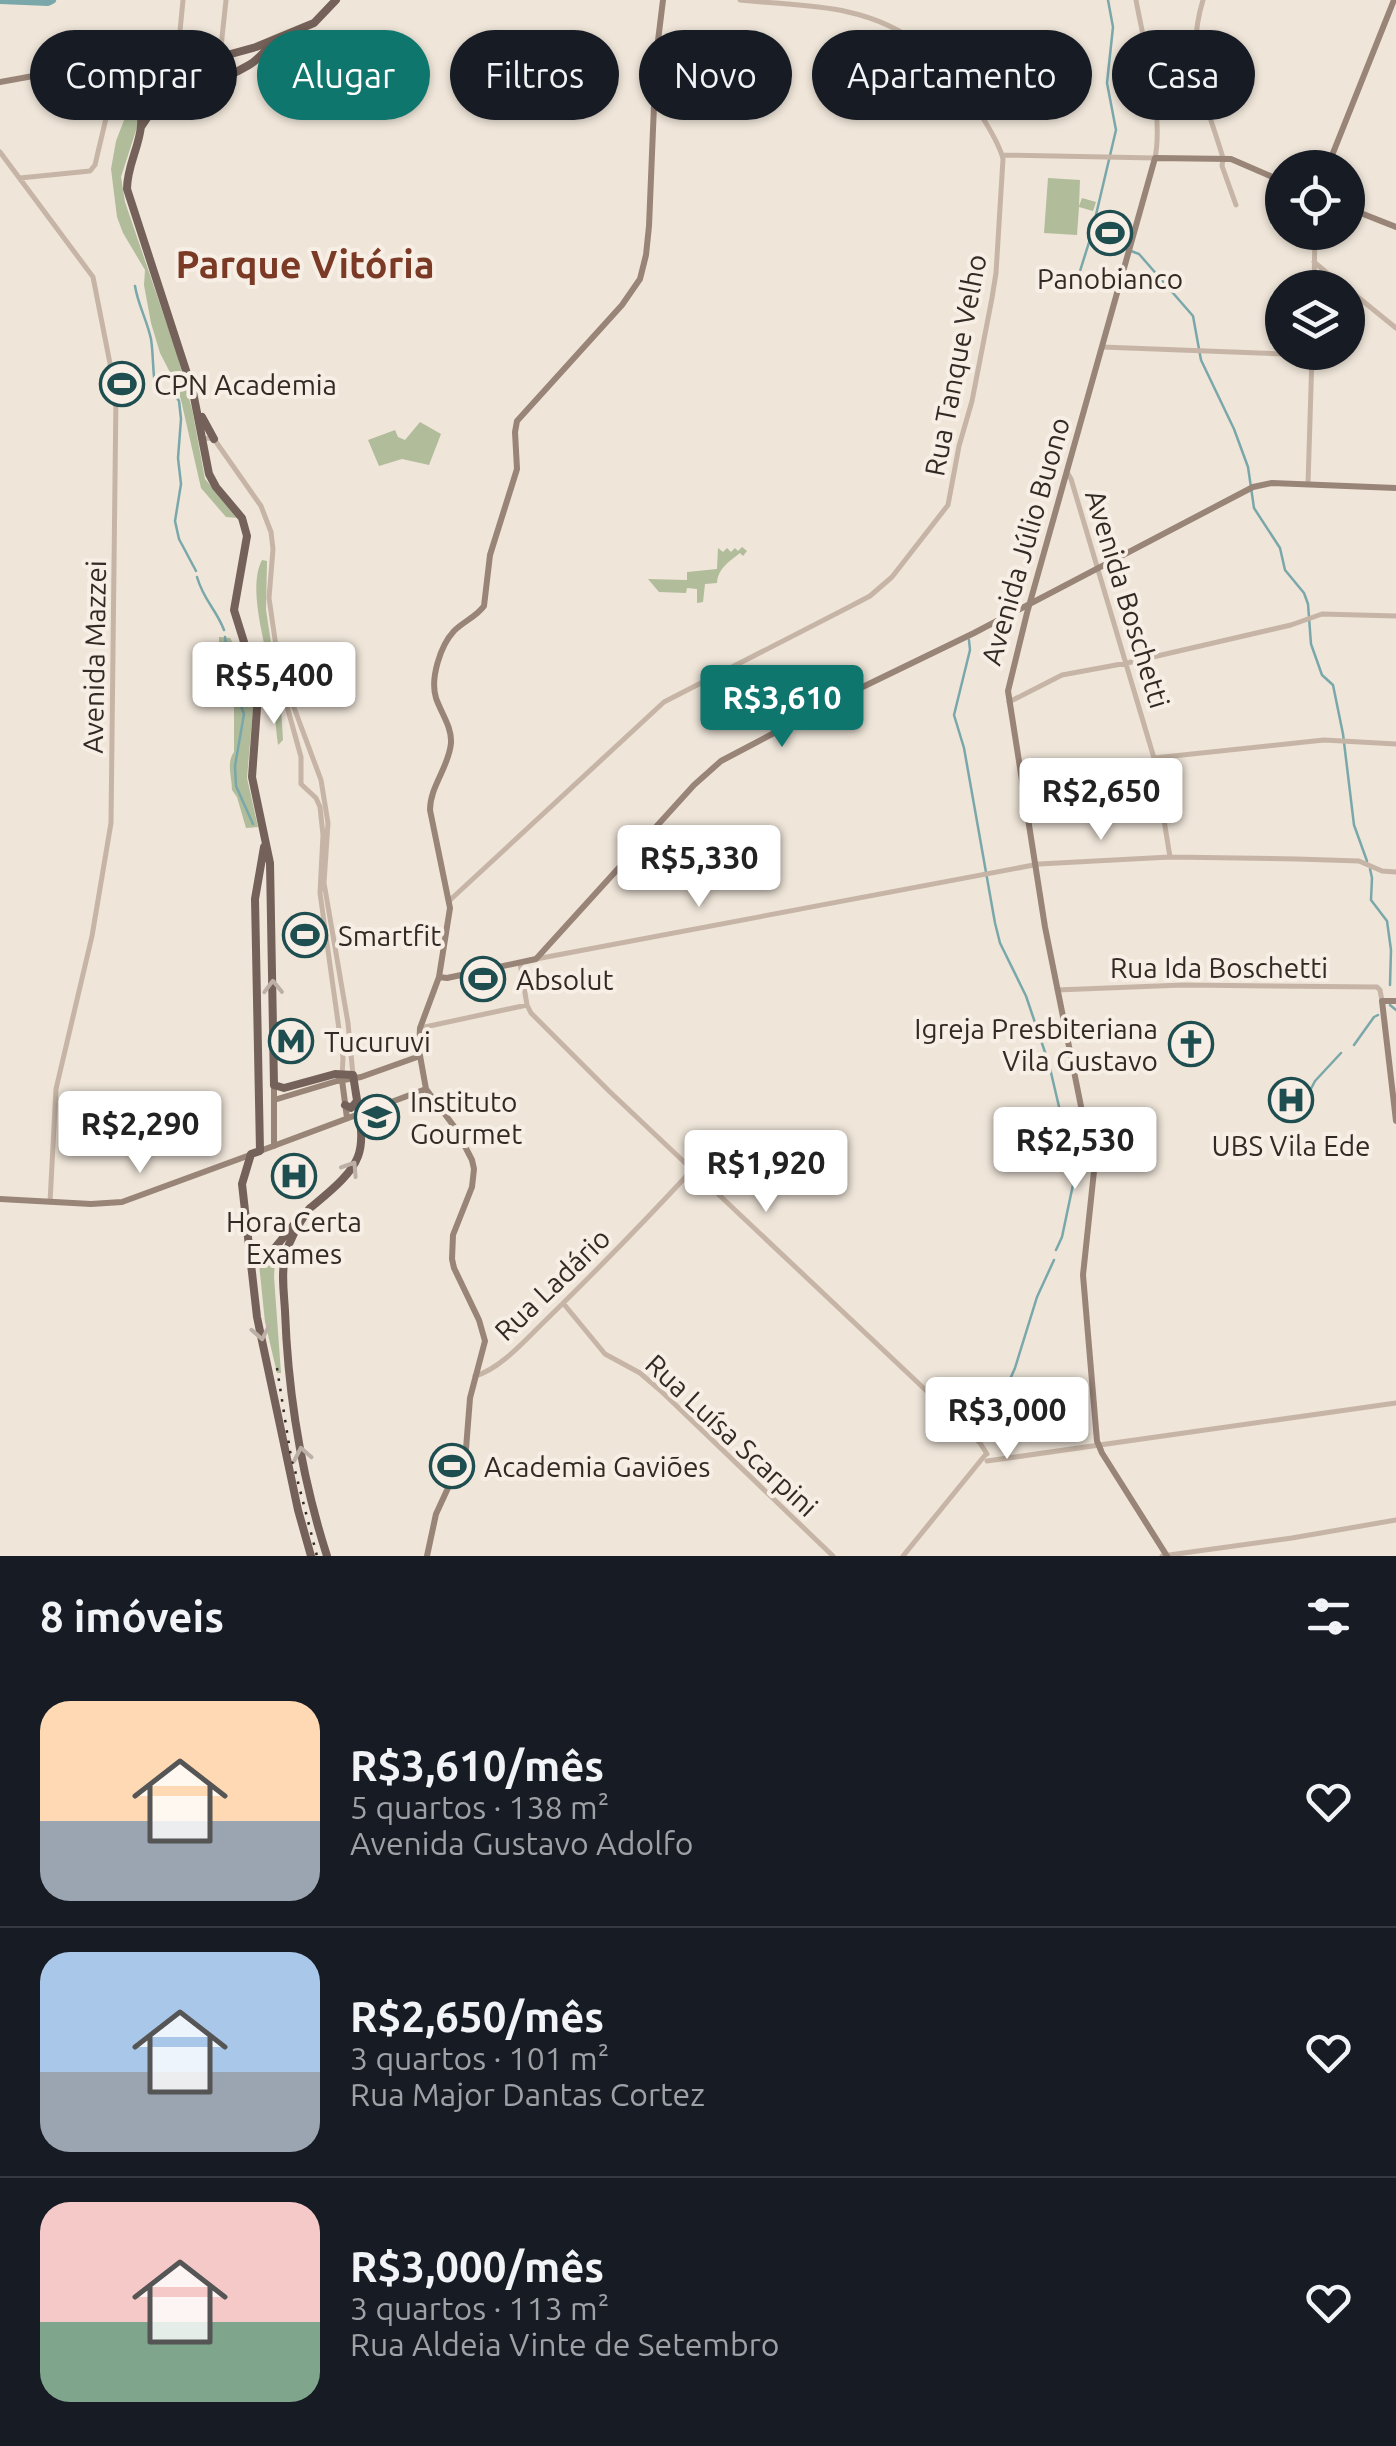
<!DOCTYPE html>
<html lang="pt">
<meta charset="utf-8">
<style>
:root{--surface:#171b24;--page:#20242c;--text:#f1f3f6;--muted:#9ea1a6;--line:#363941;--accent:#0f766e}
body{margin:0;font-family:Ubuntu,sans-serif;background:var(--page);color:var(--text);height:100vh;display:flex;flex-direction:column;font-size:38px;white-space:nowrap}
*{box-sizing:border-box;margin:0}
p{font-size:32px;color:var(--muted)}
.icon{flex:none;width:55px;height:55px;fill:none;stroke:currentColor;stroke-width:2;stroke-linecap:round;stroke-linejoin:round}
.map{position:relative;height:1556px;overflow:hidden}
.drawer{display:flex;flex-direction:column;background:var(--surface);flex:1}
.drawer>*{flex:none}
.top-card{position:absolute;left:30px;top:30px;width:1338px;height:90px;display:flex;gap:20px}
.controls{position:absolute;left:1265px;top:150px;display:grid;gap:20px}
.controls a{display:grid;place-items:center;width:100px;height:100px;border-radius:50%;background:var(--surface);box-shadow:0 2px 8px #0004;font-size:50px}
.price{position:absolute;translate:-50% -85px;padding:0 22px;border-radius:10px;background:#fff;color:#222;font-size:32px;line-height:65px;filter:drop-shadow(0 2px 5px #0008)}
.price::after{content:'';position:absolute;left:50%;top:60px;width:30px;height:22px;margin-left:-15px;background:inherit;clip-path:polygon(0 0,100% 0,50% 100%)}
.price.selected{background:var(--accent);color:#fff}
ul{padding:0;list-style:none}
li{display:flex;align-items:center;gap:30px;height:250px;padding:0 40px}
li+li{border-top:2px solid var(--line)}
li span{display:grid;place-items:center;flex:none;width:280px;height:200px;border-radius:30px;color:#555}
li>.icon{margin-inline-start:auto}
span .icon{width:120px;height:120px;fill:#fffc;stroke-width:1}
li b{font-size:42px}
h2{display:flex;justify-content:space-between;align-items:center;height:120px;padding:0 40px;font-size:42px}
.tag{padding:0 35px;border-radius:45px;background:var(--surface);box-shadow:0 2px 8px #0004;font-size:35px;line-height:90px}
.tag.selected{background:var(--accent);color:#fff}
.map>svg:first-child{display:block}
.green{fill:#b1bc9b}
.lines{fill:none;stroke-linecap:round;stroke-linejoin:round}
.stream{stroke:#7aa8aa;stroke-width:2.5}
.river{stroke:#7aa8aa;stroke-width:8}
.tertiary{stroke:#c6b5a6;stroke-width:5}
.secondary{stroke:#998478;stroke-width:6}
.primary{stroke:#746159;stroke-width:8}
.rail{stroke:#332a26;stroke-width:2.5;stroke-dasharray:2.5 8;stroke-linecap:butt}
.oneway{stroke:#bcafa6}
.labels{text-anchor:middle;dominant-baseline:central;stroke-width:8;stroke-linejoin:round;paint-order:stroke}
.poi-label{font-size:28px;fill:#332a26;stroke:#f7efe5;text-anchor:start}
.street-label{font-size:28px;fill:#332a26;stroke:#f7efe5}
.district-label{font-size:38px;font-weight:bold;fill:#7b3a26;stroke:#f7efe5}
</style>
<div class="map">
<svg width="1396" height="1556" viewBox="0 0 1396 1556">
<rect width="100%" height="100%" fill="#efe5d9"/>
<!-- green -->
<path class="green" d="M 126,71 L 140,118 L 121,177 L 125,202 L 176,351 L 192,409 L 205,479 L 238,518 L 226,517 L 201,488 L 181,400 L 175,382 L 160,353 L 151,323 L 144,285 L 145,270 L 123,233 L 117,217 L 111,169 L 116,141 L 126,115 L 119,97 L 114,96 L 120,72 Z
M 1048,178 L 1080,180 L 1079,206 L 1082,198 L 1096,202 L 1093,211 L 1079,207 L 1077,235 L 1044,233 Z
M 420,422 L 441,434 L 429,465 L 402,459 L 379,466 L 368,440 L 395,430 L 398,437 L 405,440 Z
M 742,547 L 747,551 L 743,556 L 740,553 C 730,561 718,568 717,583 L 705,584 L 703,602 L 697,603 L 697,589 L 687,588 L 686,593 L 659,592 L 648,579 L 687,580 L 687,572 L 717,569 L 718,548 L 723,552 L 727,548 L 731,552 L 735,548 L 738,551 Z
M 262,560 L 267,561 L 266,610 L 281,708 L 283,740 L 278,745 C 275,722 274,698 270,675 C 266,644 247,588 262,560 Z
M 219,637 L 230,638 L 252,675 L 254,690 L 225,690 L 224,664 L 206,664 L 205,678 L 199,677 L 200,657 L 210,657 L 210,651 L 219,651 Z
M 234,696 L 254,698 L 247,778 L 258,827 L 246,828 L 237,797 L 232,790 C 232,777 226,763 234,752 Z
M 275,1261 L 274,1277 L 281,1373 L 277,1373 L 265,1322 L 259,1264 L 267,1264 Z"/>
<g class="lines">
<!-- stream -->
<path class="stream" d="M 1091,236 L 1139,254 L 1193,316 L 1201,360 L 1234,429 L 1248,467 L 1254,508 L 1280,548 L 1285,570 L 1304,593 L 1308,604 L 1311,644 L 1322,675 L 1333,685 L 1343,734 L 1354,825 L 1367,861
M 135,286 C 138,305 147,320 151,339 C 154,358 152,377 157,395 L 161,397 L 175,395 L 179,401 L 181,419 L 178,458 L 181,484 L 175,521 L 179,539 L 196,571
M 1075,287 L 1091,236 L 1116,130 L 1107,83 L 1113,27 L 1108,0
M 197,577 C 204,601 216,609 224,630
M 225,637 L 229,670 L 235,689
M 969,640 L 970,650 L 954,715 L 964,748 L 995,923 L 1000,943 L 1026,996 L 1049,1064 L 1075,1175 L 1062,1237 L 1056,1250
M 237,696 L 244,714 L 235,766 L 236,786 L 253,824
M 1370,869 L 1372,878 L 1371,900 L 1387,921 L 1391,950 L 1390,985
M 1390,1005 L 1396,1010
M 1354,1045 L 1374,1017 L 1378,1015
M 1302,1106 L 1315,1081 L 1341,1053
M 1005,1413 L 1002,1406 L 1003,1395 L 1015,1368 L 1037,1297 L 1054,1260"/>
<!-- river -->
<path class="river" d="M 0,0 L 48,2 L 52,0"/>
<!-- tertiary -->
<path class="tertiary" d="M 1203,0 C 1184,62 1206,100 1223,158 L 1222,166 L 1236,205
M 220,56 L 226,0
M 177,62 L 183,0
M 0,152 L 93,277 L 116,394 L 111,823 L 92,936 L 56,1089 L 50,1202
M 1002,155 L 1155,158 C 1164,113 1144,45 1136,0
M 20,178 L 90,171 L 95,165 L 98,152 L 118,68
M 1314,262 L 1345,288
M 1314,288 L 1315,232
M 1348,289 L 1396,328
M 1102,347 L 1312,355
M 202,440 L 208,438 L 214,439 L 261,506 L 271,532 L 273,549 L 269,598 L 282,688 L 301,757 L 301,784 L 316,798 L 320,807 L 323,835 L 320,893 L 343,1058 L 342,1077
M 1067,472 L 1071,479 L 1154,758 L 1170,857
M 1308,484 L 1312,355
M 283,678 L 321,780 L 328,823 L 324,883 L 348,1023 L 353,1075
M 1009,702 L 1062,675 L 1127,663 L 1291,625 L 1322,614 L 1396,616
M 1154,758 L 1324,740 L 1396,744
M 449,901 L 664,702 L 851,606 L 870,596 L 892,577 L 948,505 L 959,446 L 972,401 L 992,298 L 996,273 L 1003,159 C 999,142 987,126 979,111 C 951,61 904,24 848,12 C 813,4 776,4 740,0
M 536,959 L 1039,864 L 1170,857 L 1297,859 L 1359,861 L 1382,871 L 1396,872
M 520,963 L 527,1005 L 531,1013 L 609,1091 L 950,1413 L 980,1443 L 987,1454
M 1057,990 L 1183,985 L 1377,987 L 1380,990 L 1382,1001
M 420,1028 L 527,1005
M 563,1303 L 605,1354 L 640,1373 L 661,1391 L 833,1556
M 475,1376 C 501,1369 528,1337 547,1319 C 597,1270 645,1221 692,1170
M 987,1461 L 1396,1403
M 903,1556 L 986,1454
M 1162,1556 L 1292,1538 L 1396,1520"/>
<!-- secondary -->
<path class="secondary" d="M 110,64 L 122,70 L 132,79
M 0,82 L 110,62 L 141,63
M 1327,168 L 1394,0
M 1348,208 L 1396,227
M 439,977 L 447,978 L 536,959 L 694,785 L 721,761 L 846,695 L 974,633 L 1253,487 L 1272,483 L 1396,488
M 1396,1001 L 1382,1001 L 1396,1121
M 342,1080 L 347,1118
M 274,1100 L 337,1081 L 361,1077 L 420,1056
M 274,1146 L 274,1085
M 260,1151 L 426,1089
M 0,1199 L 91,1204 L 122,1202 L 250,1155
M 427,1556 L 436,1514 L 466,1449 L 470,1398 L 485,1341 L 479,1320 L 454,1268 L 452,1259 L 453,1235 L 472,1187 L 474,1169 L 472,1160 L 456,1129 L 426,1089 L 419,1050 L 420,1028 L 439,977 L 450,908 L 430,810 C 430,786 449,767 451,743 C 452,727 441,713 436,698 C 430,679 440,646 454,631 C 464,621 476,617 484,606 L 490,555 L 517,469 L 515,432 L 517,421 L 622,305 L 640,279 L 646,255 L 649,226 L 656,57 L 663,0
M 1167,1556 L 1102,1453 L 1097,1441 L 1083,1275 L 1094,1171 L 1045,927 L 1008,691 L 1027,613 L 1155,158 L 1231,159 L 1282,181"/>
<!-- primary -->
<path class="primary" d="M 141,127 C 170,78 207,91 249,65 C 258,60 265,51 272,43
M 202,417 L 214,439
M 264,847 L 255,899 L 260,1151 L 251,1154 L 242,1184 L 257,1317 L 298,1510 L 311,1556
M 274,1085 L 270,863 L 252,777 L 258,694 L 254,674 L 234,610 L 247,536 L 242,518 L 216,487 L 209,474 L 193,392 L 127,189 C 127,166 139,148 141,126 C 143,108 134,90 131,71 L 134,66 L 143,63 L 198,63 L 256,47 L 314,23 L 336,0
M 274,1085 L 284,1088 L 335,1074 L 353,1075 C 365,1153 373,1157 309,1209
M 345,1105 L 351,1108 L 357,1101
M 310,1208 C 299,1222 290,1239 285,1256 C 281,1274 284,1293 285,1311 C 288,1393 302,1478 327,1556
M 252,1246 L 260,1256 L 269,1255 L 296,1222"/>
<!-- rail -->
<path class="rail" d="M 277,1368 L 290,1451 L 317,1556"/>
</g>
<!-- one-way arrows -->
<defs><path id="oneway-chevron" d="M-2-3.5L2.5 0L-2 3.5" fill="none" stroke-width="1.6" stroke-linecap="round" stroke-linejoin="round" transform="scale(2.5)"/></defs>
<g class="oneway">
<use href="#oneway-chevron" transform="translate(273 987) rotate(-91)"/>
<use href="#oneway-chevron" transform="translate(351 1168) rotate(-57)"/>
<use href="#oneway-chevron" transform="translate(261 1333) rotate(79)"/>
<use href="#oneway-chevron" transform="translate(302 1454) rotate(-101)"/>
</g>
<!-- icons -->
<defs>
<symbol id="stadium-ring" viewBox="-11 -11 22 22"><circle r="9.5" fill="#f7efe5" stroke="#1f4e51" stroke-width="1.5"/><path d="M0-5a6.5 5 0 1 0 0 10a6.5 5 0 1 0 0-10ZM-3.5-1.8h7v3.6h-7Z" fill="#1f4e51"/></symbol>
<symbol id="metro-ring" viewBox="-11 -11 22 22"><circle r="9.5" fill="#f7efe5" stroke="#1f4e51" stroke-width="1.5"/><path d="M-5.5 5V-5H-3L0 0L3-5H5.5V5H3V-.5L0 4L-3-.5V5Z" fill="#1f4e51"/></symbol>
<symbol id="church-ring" viewBox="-11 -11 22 22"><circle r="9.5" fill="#f7efe5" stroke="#1f4e51" stroke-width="1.5"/><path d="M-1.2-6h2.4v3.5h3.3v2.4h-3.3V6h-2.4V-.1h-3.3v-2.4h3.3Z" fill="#1f4e51"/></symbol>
<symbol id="hospital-ring" viewBox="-11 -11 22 22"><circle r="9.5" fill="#f7efe5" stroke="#1f4e51" stroke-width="1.5"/><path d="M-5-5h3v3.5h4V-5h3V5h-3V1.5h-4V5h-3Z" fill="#1f4e51"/></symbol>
<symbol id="university-ring" viewBox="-11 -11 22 22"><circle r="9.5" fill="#f7efe5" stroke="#1f4e51" stroke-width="1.5"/><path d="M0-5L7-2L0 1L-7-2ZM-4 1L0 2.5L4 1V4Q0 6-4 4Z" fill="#1f4e51"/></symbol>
</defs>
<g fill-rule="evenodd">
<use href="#stadium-ring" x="1085" y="208" width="50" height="50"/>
<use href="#stadium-ring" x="97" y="359" width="50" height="50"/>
<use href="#stadium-ring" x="280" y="910" width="50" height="50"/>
<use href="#stadium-ring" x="458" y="954" width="50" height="50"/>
<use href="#metro-ring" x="266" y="1016" width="50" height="50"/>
<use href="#church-ring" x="1166" y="1019" width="50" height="50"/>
<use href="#hospital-ring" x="1266" y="1075" width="50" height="50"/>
<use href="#university-ring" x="352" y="1092" width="50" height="50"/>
<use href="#hospital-ring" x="269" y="1151" width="50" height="50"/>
<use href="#stadium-ring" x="427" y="1441" width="50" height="50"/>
</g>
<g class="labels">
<!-- poi labels -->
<g class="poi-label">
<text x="1110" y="278" text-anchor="middle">Panobianco</text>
<text x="154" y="384">CPN Academia</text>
<text x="338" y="935">Smartfit</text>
<text x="516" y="979">Absolut</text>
<text x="1158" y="1028" text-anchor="end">Igreja Presbiteriana<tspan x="1158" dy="32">Vila Gustavo</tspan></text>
<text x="324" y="1041">Tucuruvi</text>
<text x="410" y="1101">Instituto<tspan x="410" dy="32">Gourmet</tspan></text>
<text x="1291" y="1145" text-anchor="middle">UBS Vila Ede</text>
<text x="294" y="1221" text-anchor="middle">Hora Certa<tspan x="294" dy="32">Exames</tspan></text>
<text x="484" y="1466">Academia Gaviões</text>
</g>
<!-- street labels -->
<g class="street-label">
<text transform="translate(955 365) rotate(-79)">Rua Tanque Velho</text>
<text transform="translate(1025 541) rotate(-74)">Avenida Júlio Buono</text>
<text transform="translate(1128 599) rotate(73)">Avenida Boschetti</text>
<text transform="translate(94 657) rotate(-89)">Avenida Mazzei</text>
<text x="1219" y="967">Rua Ida Boschetti</text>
<text transform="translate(552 1284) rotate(-44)">Rua Ladário</text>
<text transform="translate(732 1435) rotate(43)">Rua Luísa Scarpini</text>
</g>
<!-- district labels -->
<g class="district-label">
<text x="305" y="264">Parque Vitória</text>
</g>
</g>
</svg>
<div class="controls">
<a><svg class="icon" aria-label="locate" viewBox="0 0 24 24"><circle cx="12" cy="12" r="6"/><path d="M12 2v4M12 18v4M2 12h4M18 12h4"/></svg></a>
<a><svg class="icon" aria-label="layers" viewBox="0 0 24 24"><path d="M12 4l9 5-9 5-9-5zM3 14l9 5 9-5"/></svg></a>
</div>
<b class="price" style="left:274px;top:727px">R$5,400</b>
<b class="price selected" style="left:782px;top:750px">R$3,610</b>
<b class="price" style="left:1101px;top:843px">R$2,650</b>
<b class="price" style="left:699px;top:910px">R$5,330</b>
<b class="price" style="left:140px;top:1176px">R$2,290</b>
<b class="price" style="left:1075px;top:1192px">R$2,530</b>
<b class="price" style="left:766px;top:1215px">R$1,920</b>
<b class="price" style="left:1007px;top:1462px">R$3,000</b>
<div class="top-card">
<a class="tag">Comprar</a>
<a class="tag selected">Alugar</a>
<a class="tag">Filtros</a>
<a class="tag">Novo</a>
<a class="tag">Apartamento</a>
<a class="tag">Casa</a>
</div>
</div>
<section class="drawer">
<h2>8 imóveis<svg class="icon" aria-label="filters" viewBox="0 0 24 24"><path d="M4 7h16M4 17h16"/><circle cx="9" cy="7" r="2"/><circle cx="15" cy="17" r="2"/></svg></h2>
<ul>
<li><span style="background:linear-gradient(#ffd9b3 60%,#9aa5b1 0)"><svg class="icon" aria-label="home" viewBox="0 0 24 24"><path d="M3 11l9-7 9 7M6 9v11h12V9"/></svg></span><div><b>R$3,610/mês</b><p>5 quartos · 138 m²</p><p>Avenida Gustavo Adolfo</p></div><svg class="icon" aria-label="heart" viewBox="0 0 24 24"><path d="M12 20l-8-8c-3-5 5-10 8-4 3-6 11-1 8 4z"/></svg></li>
<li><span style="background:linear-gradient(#a9c7e8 60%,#9aa5b1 0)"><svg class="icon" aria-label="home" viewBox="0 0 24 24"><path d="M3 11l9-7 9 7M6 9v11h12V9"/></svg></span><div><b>R$2,650/mês</b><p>3 quartos · 101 m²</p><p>Rua Major Dantas Cortez</p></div><svg class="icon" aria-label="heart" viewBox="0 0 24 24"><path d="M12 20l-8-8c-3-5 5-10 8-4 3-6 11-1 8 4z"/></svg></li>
<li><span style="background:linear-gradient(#f6c9c9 60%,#7fa58c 0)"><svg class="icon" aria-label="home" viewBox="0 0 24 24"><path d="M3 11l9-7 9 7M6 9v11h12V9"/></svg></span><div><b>R$3,000/mês</b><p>3 quartos · 113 m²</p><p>Rua Aldeia Vinte de Setembro</p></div><svg class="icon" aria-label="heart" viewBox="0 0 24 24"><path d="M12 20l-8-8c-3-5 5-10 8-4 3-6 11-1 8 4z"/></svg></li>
</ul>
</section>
